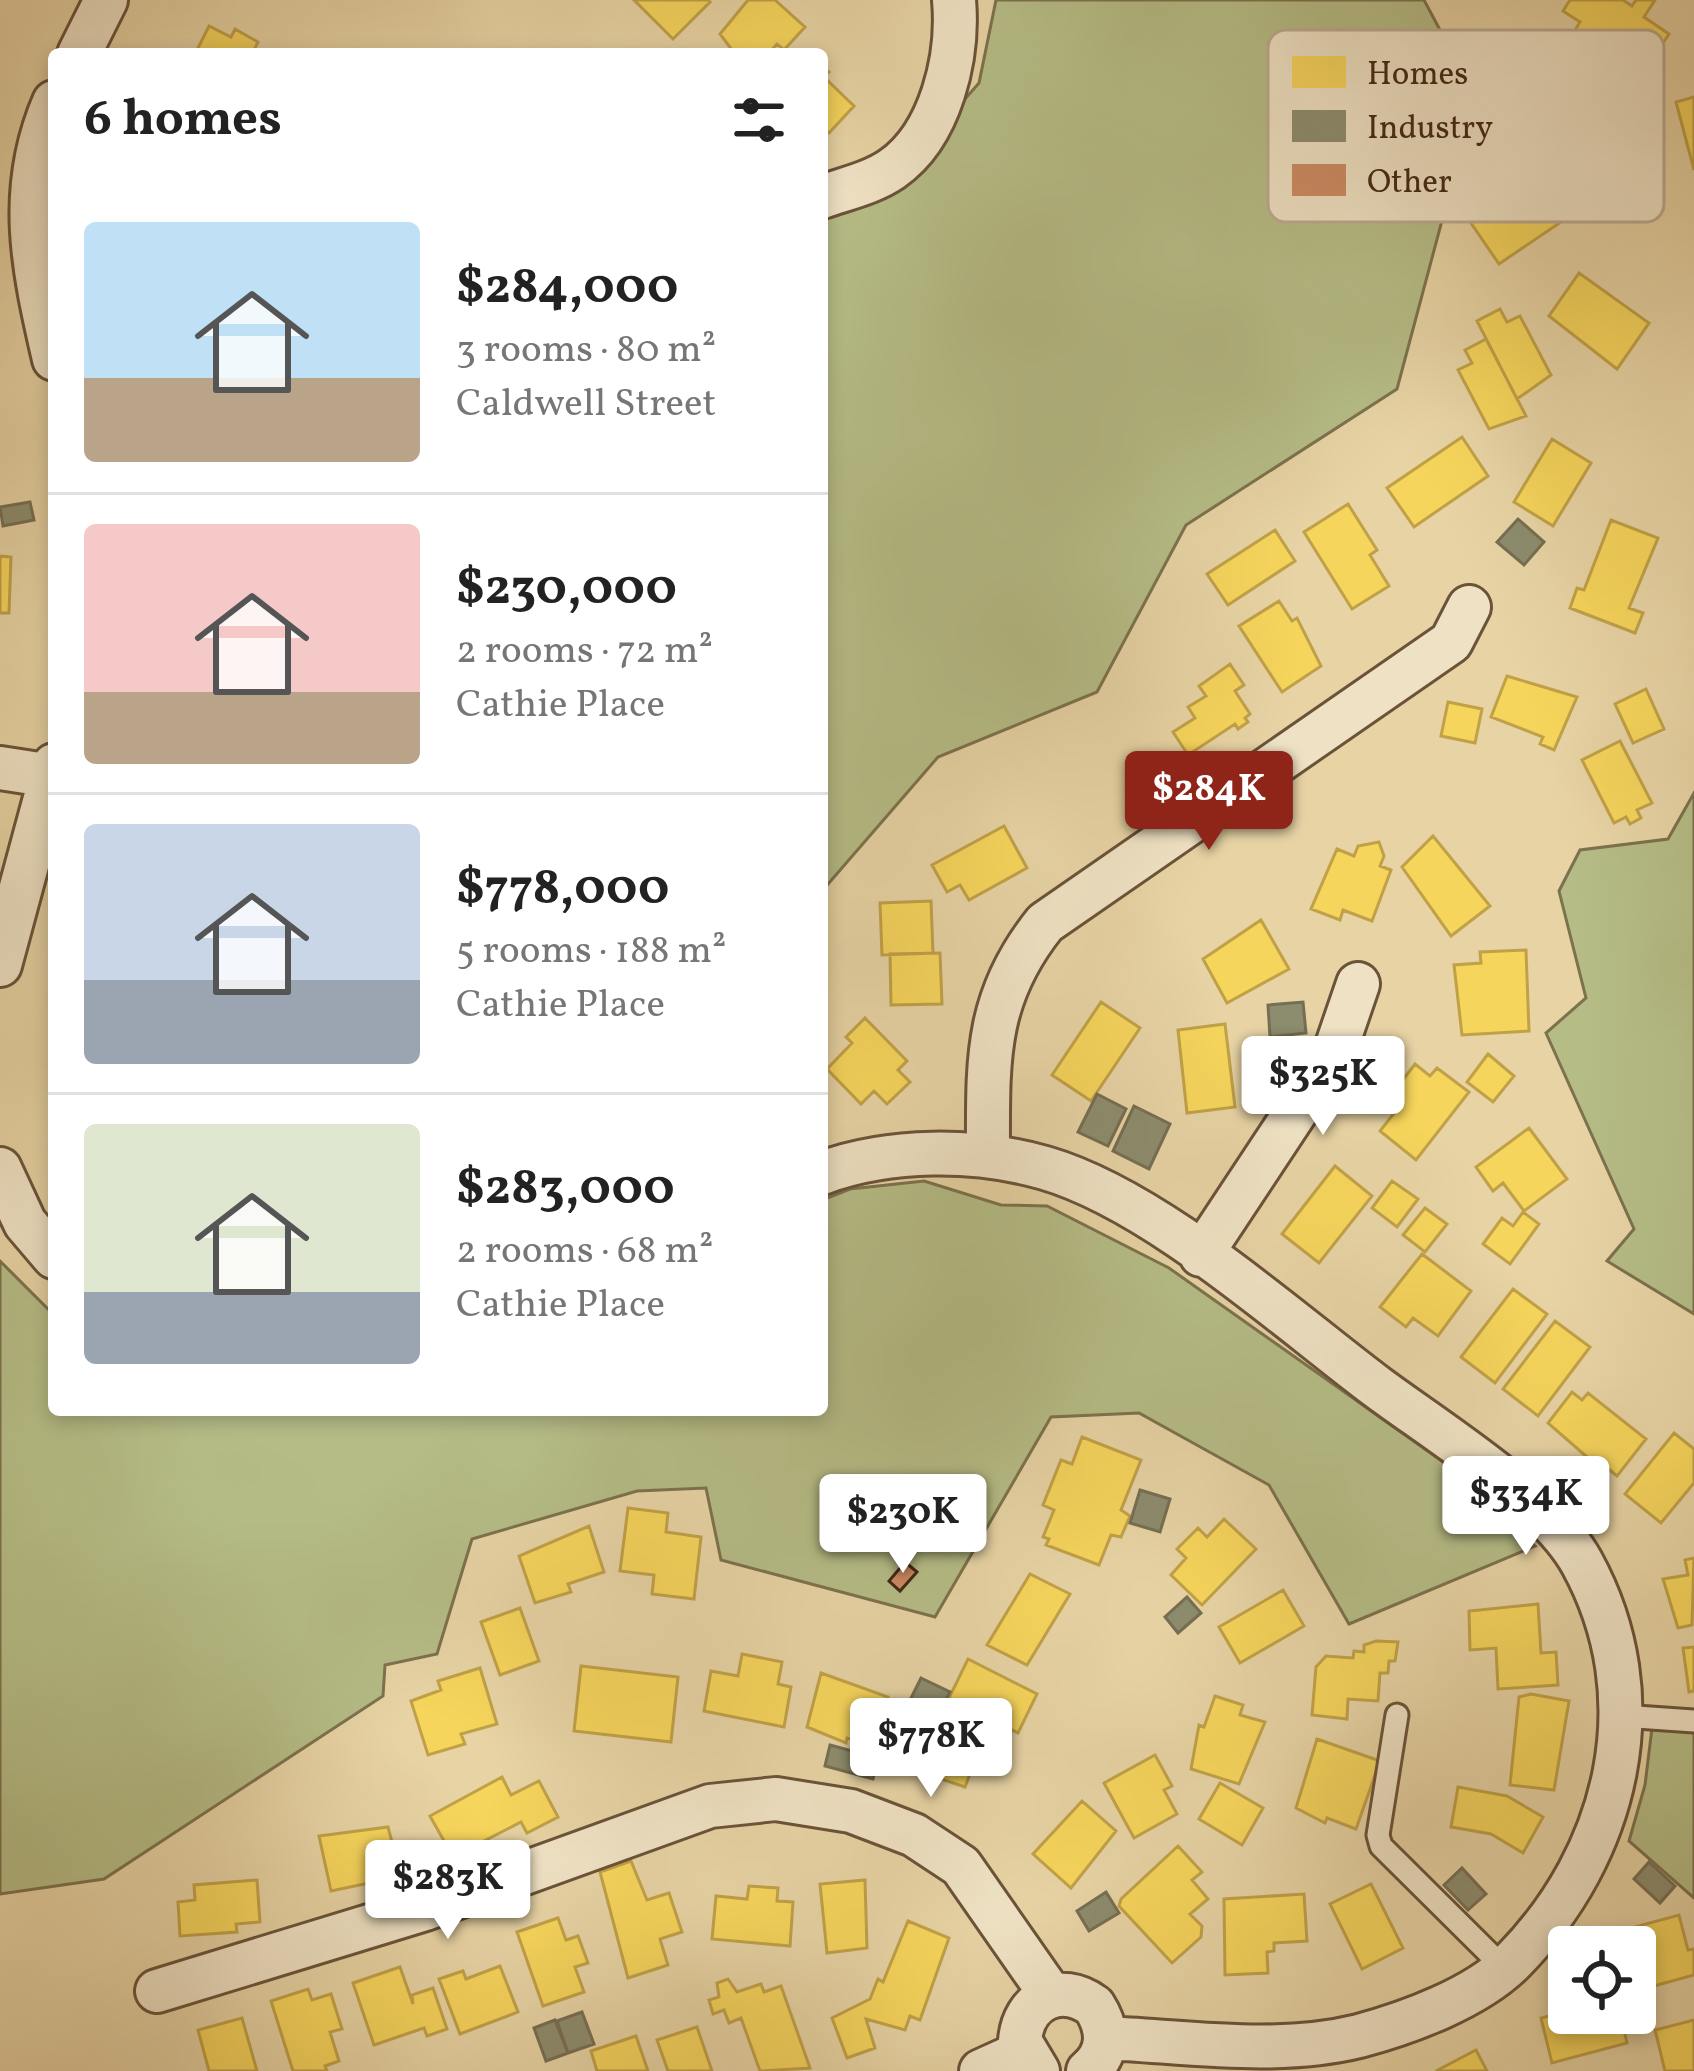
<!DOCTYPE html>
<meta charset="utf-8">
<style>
:root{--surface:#fff;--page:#f6f6f6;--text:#222;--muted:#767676;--line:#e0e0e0;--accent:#8f2418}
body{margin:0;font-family:Vollkorn,serif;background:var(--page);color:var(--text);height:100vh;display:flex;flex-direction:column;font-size:45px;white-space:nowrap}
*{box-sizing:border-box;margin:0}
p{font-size:39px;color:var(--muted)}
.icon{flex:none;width:66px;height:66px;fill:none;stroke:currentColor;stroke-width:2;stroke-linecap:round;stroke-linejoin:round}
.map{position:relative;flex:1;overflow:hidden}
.sheet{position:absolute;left:48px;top:48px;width:780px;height:1368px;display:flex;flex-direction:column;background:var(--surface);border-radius:12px;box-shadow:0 6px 18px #0003}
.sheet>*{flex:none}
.controls{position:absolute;left:1548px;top:1926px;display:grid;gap:24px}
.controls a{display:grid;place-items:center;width:108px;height:108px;border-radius:12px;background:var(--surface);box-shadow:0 6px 18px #0003;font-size:60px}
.price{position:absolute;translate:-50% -102px;padding:0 27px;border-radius:12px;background:#fff;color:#222;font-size:39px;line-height:78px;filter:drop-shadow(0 3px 6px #0008)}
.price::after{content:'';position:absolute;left:50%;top:72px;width:36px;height:27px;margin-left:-18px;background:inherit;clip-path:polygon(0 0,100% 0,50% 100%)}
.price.on{background:var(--accent);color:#fff}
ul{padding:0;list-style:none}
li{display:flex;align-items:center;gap:36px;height:300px;padding:0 36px}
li+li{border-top:3px solid var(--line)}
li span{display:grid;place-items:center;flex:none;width:336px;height:240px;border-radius:12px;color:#555}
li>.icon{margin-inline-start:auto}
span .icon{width:144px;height:144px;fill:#fffc;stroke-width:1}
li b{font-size:51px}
h2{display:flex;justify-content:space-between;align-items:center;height:144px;padding:0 36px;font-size:51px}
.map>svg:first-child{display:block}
.green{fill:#b5bc86;stroke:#7c724e;stroke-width:3}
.homes{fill:#f6d55c;stroke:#c0a147;stroke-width:3}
.industry{fill:#8c8c6e;stroke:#766e53;stroke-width:3}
.building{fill:#cd8b63;stroke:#422815;stroke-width:3}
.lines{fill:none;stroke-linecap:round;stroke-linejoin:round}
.lane-casing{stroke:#6b5339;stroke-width:27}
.street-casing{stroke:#6b5339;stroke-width:48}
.lane{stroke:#efe2c4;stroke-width:21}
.street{stroke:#efe2c4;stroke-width:42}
.key{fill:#efe2c4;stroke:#bbaa90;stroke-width:3}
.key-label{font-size:33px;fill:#422815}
</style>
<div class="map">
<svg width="1694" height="2071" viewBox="0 0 1694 2071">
<rect width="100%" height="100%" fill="#e7d3a4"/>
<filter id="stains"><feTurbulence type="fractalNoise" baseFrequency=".00167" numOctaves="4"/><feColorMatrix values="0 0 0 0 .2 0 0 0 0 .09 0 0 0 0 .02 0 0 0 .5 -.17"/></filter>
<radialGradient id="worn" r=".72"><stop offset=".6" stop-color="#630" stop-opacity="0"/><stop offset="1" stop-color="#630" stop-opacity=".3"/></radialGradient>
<!-- green -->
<path class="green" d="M 996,0 L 1424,0 L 1448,45 L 1565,84 L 1475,97 L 1397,389 L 1186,525 L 1097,692 L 938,757 L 822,891 L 822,199 L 892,182 L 979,83 Z
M 1694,793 L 1694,1314 L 1607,1261 L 1634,1229 L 1546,1033 L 1586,998 L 1559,891 L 1580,850 L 1668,839 Z
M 924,1181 L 1001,1205 L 1047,1206 L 1169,1268 L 1449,1466 L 1535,1546 L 1349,1624 L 1269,1485 L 1139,1413 L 1051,1417 L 935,1617 L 721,1560 L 706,1488 L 637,1491 L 472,1539 L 437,1654 L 385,1665 L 383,1696 L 104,1879 L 0,1894 L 0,1261 L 54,1315 L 54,1410 L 822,1410 L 822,1200 L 850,1189 Z
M 1652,1728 L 1694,1731 L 1694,1898 L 1629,1841 L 1645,1785 Z"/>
<!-- homes -->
<path class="homes" d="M 634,0 L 708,0 L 710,2 L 673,39 Z
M 748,0 L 775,0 L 805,27 L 784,50 L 777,44 L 768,54 L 735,54 L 720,34 Z
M 1570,0 L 1623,0 L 1632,6 L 1636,0 L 1655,0 L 1644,17 L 1669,34 L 1643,74 L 1575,30 L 1580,22 L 1563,11 Z
M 209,26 L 231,37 L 235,29 L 258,42 L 252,54 L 195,54 Z
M 822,66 L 829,72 L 824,77 L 854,106 L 829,133 L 822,127 Z
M 1694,97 L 1694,170 L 1676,102 Z
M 1542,154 L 1580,209 L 1499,264 L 1462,210 L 1480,198 L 1474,188 L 1517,158 L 1523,167 Z
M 1579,273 L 1649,323 L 1617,369 L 1549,316 Z
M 1500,309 L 1507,322 L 1520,316 L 1551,375 L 1517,399 L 1477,321 Z
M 1486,339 L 1526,416 L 1489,429 L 1458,370 L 1472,363 L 1465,350 Z
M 1462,437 L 1488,476 L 1414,527 L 1387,488 Z
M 1552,439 L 1591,463 L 1553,526 L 1514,502 Z
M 1348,504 L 1377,550 L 1370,555 L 1389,586 L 1352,609 L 1304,532 Z
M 1611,520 L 1658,538 L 1629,608 L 1643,613 L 1635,633 L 1570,608 L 1577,588 L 1584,590 Z
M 1275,530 L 1295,561 L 1228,605 L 1207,574 Z
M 0,556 L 11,557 L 9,613 L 0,613 Z
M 1279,601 L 1292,621 L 1297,618 L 1321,666 L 1282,692 L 1239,626 Z
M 1230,664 L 1244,685 L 1235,691 L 1250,714 L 1245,718 L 1248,722 L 1238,729 L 1235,724 L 1188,755 L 1173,732 L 1195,718 L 1188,707 L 1206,696 L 1199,686 Z
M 1507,676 L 1577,697 L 1554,750 L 1540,744 L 1543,737 L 1491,717 Z
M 1646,689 L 1664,729 L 1633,743 L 1615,704 Z
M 1448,702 L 1482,709 L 1475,743 L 1441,736 Z
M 1620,741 L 1652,803 L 1637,810 L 1641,818 L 1630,824 L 1626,817 L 1614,823 L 1582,760 Z
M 1147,757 L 1162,787 L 1146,797 L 1128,769 Z
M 1004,826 L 1027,868 L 969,900 L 960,885 L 947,892 L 932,865 Z
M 1433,836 L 1490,906 L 1451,936 L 1402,867 Z
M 1379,842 L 1384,856 L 1380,866 L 1391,870 L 1372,921 L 1343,910 L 1340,920 L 1311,909 L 1337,849 L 1354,856 L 1358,846 Z
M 931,901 L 933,953 L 882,955 L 880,903 Z
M 1261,920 L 1289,969 L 1227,1003 L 1203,959 Z
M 1526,950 L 1529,1031 L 1462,1035 L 1454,965 L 1481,963 L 1480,952 Z
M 940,953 L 942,1004 L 891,1005 L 890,954 Z
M 1101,1002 L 1140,1028 L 1091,1101 L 1052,1075 Z
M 865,1018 L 907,1061 L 898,1070 L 910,1082 L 887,1104 L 874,1091 L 861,1104 L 827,1069 L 852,1043 L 846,1037 Z
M 1225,1024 L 1235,1107 L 1187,1113 L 1178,1030 Z
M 1488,1054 L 1514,1076 L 1493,1102 L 1467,1082 Z
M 1415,1064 L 1430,1076 L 1437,1068 L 1469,1092 L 1416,1160 L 1380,1131 L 1402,1103 L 1392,1094 Z
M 1529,1128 L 1567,1179 L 1524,1211 L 1503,1183 L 1493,1191 L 1476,1167 Z
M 1335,1166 L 1372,1196 L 1319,1263 L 1282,1234 Z
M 1392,1181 L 1418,1199 L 1397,1227 L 1372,1208 Z
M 1425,1208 L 1447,1224 L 1425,1252 L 1403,1235 Z
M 1523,1212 L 1539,1224 L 1510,1264 L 1483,1244 L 1502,1218 L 1513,1226 Z
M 1422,1254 L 1471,1291 L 1438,1336 L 1413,1318 L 1406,1327 L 1380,1307 Z
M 1513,1289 L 1547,1314 L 1495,1383 L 1461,1357 Z
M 1555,1321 L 1590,1347 L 1538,1416 L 1503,1389 Z
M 1572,1392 L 1582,1400 L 1588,1393 L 1646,1439 L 1617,1476 L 1606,1467 L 1603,1471 L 1548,1423 Z
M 1674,1433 L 1694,1449 L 1694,1483 L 1661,1523 L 1625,1494 Z
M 1082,1437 L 1141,1460 L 1121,1510 L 1130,1516 L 1121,1537 L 1111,1535 L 1099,1565 L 1046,1545 L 1049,1539 L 1043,1537 L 1054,1510 L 1043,1505 L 1061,1460 L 1072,1464 Z
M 628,1508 L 668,1513 L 666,1532 L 701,1537 L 694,1599 L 652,1594 L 654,1575 L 620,1571 Z
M 1224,1519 L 1256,1549 L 1202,1605 L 1171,1575 L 1186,1558 L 1177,1549 L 1198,1528 L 1207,1537 Z
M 589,1526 L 604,1572 L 568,1584 L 571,1592 L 535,1603 L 519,1556 Z
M 1694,1558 L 1692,1625 L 1678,1628 L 1663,1579 L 1688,1575 L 1685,1560 Z
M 1030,1574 L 1070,1594 L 1027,1665 L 987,1645 Z
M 1283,1590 L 1304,1626 L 1240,1663 L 1219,1627 Z
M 1538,1604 L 1541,1653 L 1556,1652 L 1558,1685 L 1498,1689 L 1496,1648 L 1470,1650 L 1469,1611 Z
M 520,1608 L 539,1661 L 500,1675 L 481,1622 Z
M 1376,1641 L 1398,1642 L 1395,1661 L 1389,1661 L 1388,1673 L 1380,1673 L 1378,1701 L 1348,1699 L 1347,1719 L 1312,1715 L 1316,1667 L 1326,1656 L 1353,1658 L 1354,1651 L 1364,1652 L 1364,1645 Z
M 1694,1647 L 1694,1691 L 1689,1692 L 1683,1648 Z
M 742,1654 L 782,1662 L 778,1684 L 791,1687 L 784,1727 L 704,1711 L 711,1671 L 738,1676 Z
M 968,1659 L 1037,1694 L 1018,1733 L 997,1722 L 994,1729 L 957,1711 L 961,1704 L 949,1698 Z
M 581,1666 L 678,1677 L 671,1742 L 574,1731 Z
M 480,1668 L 497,1724 L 461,1734 L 465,1744 L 428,1755 L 411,1701 L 441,1690 L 438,1681 Z
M 821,1673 L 888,1697 L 880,1747 L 847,1738 L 846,1743 L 807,1727 Z
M 1531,1694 L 1569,1701 L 1554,1790 L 1510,1785 L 1519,1697 Z
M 1215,1696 L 1243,1705 L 1240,1715 L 1265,1722 L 1239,1784 L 1191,1769 L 1199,1725 L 1204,1727 Z
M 918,1723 L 980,1748 L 965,1787 L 900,1765 Z
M 1317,1739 L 1380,1761 L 1356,1829 L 1327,1818 L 1325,1823 L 1296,1808 Z
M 1155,1755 L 1172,1786 L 1164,1790 L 1177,1814 L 1134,1838 L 1104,1783 Z
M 502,1777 L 511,1795 L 539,1781 L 558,1817 L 527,1833 L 521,1822 L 453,1857 L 430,1816 Z
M 1220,1783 L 1263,1808 L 1242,1845 L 1199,1819 Z
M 1458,1787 L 1507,1796 L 1543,1817 L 1523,1853 L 1491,1834 L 1451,1827 Z
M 1082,1801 L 1116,1831 L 1071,1888 L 1033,1854 Z
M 388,1827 L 393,1846 L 400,1844 L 407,1875 L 331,1891 L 319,1836 Z
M 1178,1846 L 1202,1872 L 1192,1880 L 1208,1899 L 1190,1914 L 1202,1926 L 1201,1937 L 1172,1963 L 1119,1906 L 1121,1899 Z
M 631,1861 L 647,1900 L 669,1893 L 682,1932 L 660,1939 L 668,1965 L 628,1978 L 600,1872 Z
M 257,1880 L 260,1922 L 236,1924 L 237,1932 L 180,1936 L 178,1902 L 195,1900 L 194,1885 Z
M 865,1880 L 867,1948 L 827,1953 L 820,1884 Z
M 1371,1884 L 1403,1948 L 1362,1969 L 1330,1904 Z
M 749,1886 L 778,1888 L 777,1901 L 793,1902 L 790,1946 L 712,1939 L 716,1896 L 747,1899 Z
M 1304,1894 L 1307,1941 L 1274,1943 L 1274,1951 L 1267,1952 L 1268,1973 L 1225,1975 L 1224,1899 Z
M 1679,1915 L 1688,1950 L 1694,1949 L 1694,1975 L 1647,1988 L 1631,1928 Z
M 558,1918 L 566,1940 L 578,1936 L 588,1963 L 575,1967 L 584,1992 L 543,2006 L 517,1932 Z
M 908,1921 L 949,1938 L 920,2020 L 910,2016 L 905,2030 L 866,2019 L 875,2048 L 847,2058 L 832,2018 L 870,1999 L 878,1979 L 883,1982 Z
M 500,1966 L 518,2012 L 460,2034 L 439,1979 L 463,1971 L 466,1979 Z
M 400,1967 L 413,2004 L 412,1995 L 433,1988 L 447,2029 L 427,2036 L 424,2028 L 374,2045 L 353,1983 Z
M 728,1979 L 737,1992 L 761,1984 L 764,1992 L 781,1986 L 810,2068 L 760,2071 L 741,2018 L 729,2023 L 724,2010 L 713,2014 L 709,2000 L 719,1997 L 717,1983 Z
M 308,1989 L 312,2000 L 331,1994 L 342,2029 L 330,2032 L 339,2061 L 325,2066 L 327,2071 L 293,2071 L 271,2001 Z
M 1569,2011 L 1620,2013 L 1627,2043 L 1552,2063 L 1541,2018 Z
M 242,2018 L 257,2071 L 209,2071 L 198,2030 Z
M 1694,2020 L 1694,2071 L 1665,2071 L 1655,2030 Z
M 697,2027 L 712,2071 L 668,2071 L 657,2040 Z
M 636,2036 L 648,2071 L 597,2071 L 591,2051 Z
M 1476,2050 L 1487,2071 L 1436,2071 Z"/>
<!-- industry -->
<path class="industry" d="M 30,502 L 34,520 L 3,526 L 0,507 Z
M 1518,519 L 1544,542 L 1524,565 L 1497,542 Z
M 1303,1002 L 1306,1033 L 1270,1037 L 1268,1005 Z
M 1097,1094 L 1126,1109 L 1108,1146 L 1078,1132 Z
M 1134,1106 L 1170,1124 L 1149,1169 L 1113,1151 Z
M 1140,1490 L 1170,1499 L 1160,1532 L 1130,1523 Z
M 1187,1597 L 1201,1613 L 1178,1633 L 1165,1617 Z
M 921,1678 L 950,1692 L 938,1715 L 910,1700 Z
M 830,1745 L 878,1758 L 873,1779 L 825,1766 Z
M 1649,1862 L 1675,1886 L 1660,1903 L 1634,1879 Z
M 1462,1868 L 1486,1894 L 1468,1910 L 1444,1885 Z
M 1106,1892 L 1119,1913 L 1089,1931 L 1077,1911 Z
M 582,2012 L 594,2044 L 568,2053 L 557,2021 Z
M 555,2020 L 568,2053 L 546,2061 L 534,2028 Z"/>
<!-- building -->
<path class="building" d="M 905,1562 L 917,1572 L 900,1591 L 889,1581 Z"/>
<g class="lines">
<defs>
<path id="lane" d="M 1397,1715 L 1378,1835 L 1381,1846 L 1504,1968
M 1622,1716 L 1694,1721"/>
<path id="street" d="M 79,54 L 106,0
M 54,102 C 16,190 33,268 54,359
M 822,197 C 844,189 872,183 892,169 C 941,135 959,57 954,0
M 0,768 L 52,776
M 0,965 L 54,765
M 988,1155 C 988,1062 984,999 1045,923 L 1451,642 L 1469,607
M 0,1169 L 25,1223 L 54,1257
M 822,1173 C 890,1148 975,1148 1045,1168 C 1155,1200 1284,1317 1377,1387 C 1436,1431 1547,1499 1582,1563 C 1656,1698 1618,1854 1513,1961 C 1476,1998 1408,2023 1359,2036 C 1278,2056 1189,2042 1106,2038
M 1201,1255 L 1334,1054 L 1358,984
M 157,1991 L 425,1909 L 710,1806 L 776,1799 L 851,1811 L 914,1835 L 961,1866 L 1051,1995
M 981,2071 L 1023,2052
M 1038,2071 L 1020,2041 C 1023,2000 1060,1981 1094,2006 C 1109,2029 1110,2053 1088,2071"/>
</defs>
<!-- lane casing -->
<use href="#lane" class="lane-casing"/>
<!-- street casing -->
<use href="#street" class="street-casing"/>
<!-- lane -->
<use href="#lane" class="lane"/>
<!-- street -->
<use href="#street" class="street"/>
</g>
<!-- legend -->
<rect x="1268" y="30" width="396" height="192" rx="18" class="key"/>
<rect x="1292" y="56" width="54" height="32" fill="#f6d55c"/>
<rect x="1292" y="110" width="54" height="32" fill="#8c8c6e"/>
<rect x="1292" y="164" width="54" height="32" fill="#cd8b63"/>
<g class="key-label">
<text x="1367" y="84">Homes</text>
<text x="1367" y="138">Industry</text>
<text x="1367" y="192">Other</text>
</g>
<rect width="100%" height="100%" filter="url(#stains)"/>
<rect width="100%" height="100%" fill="url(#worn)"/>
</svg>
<div class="controls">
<a><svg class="icon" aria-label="locate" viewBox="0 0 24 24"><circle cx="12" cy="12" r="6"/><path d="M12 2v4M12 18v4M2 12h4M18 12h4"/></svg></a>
</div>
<b class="price on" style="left:1209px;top:853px">$284K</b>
<b class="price" style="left:1323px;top:1138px">$325K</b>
<b class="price" style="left:1526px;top:1558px">$334K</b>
<b class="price" style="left:903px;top:1576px">$230K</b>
<b class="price" style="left:931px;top:1800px">$778K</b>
<b class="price" style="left:448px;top:1942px">$283K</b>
<section class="sheet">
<h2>6 homes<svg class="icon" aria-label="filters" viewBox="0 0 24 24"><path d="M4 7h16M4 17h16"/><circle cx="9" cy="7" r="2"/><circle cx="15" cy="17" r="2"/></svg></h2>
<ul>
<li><span style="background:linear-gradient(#bfe0f5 65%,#b9a48a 0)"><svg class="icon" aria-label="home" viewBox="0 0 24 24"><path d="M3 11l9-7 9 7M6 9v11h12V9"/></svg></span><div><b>$284,000</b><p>3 rooms · 80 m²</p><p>Caldwell Street</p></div></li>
<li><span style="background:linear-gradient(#f6c9c9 70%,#b9a48a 0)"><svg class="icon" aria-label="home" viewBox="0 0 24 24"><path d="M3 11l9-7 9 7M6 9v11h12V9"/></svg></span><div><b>$230,000</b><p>2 rooms · 72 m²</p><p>Cathie Place</p></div></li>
<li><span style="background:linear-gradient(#c9d6e8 65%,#9aa5b1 0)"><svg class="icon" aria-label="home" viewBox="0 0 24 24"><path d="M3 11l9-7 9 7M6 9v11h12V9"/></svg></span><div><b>$778,000</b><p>5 rooms · 188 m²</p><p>Cathie Place</p></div></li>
<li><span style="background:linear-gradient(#dfe7d0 70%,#9aa5b1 0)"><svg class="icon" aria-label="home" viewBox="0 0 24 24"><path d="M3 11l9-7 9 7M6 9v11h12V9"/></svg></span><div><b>$283,000</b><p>2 rooms · 68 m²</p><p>Cathie Place</p></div></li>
</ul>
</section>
</div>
